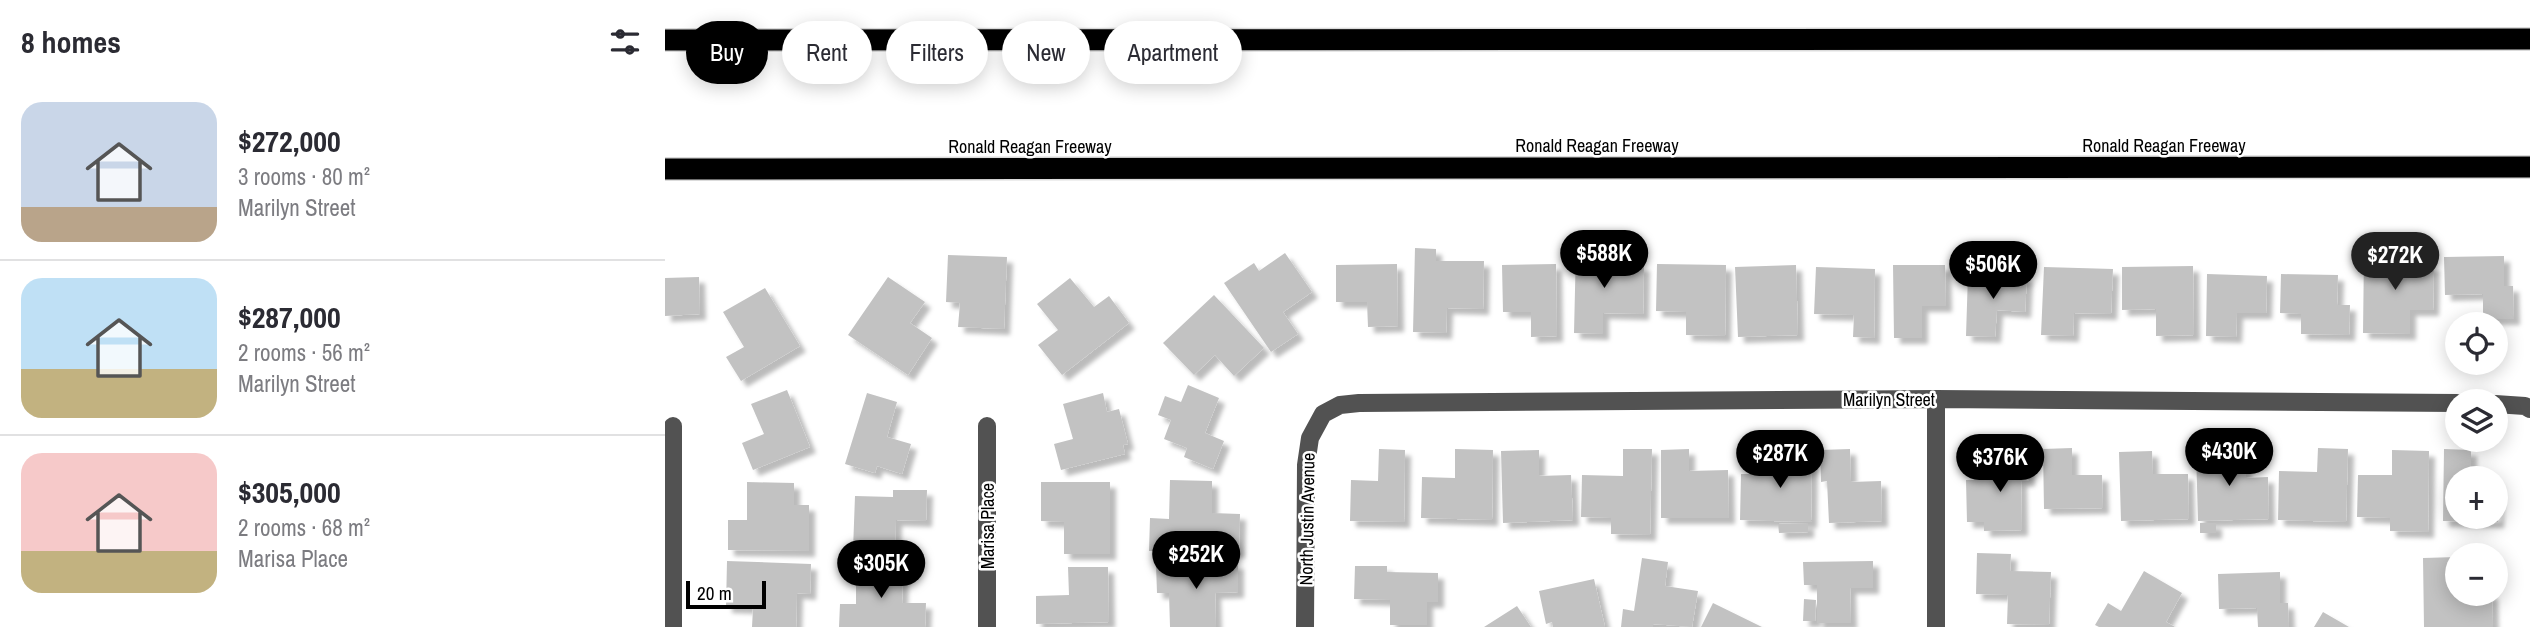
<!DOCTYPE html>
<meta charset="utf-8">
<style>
:root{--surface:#fff;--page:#f7f7f7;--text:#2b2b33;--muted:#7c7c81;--line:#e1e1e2;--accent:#000}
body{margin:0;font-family:"Archivo Narrow",sans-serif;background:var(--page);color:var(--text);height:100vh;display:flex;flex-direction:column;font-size:26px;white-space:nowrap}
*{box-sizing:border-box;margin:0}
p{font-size:23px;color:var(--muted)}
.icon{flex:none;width:38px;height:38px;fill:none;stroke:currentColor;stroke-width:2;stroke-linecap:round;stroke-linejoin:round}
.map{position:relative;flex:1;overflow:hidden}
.panel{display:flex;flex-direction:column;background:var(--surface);width:665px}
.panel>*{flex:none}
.hud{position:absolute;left:21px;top:21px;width:665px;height:63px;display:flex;gap:14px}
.buttons{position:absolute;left:1780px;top:312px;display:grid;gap:14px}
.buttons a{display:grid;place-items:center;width:63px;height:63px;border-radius:50%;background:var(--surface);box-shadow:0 4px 18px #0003;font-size:35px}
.scale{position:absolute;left:21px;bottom:18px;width:80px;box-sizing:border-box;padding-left:7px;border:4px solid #000;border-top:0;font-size:19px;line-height:24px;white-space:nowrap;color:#000;-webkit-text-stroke:5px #fff;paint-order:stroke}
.price{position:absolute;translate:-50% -60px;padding:0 16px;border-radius:24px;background:var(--accent);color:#fff;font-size:23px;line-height:46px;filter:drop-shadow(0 2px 4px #0008)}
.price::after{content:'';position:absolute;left:50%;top:42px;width:21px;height:16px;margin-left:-10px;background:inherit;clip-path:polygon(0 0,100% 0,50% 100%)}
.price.selected{background:#222;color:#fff}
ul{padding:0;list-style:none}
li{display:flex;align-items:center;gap:21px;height:175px;padding:0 21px}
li+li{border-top:2px solid var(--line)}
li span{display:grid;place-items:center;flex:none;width:196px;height:140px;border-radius:21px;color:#555}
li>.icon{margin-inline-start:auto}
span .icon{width:84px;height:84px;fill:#fffc;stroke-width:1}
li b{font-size:30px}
h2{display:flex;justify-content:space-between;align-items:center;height:84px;padding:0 21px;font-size:30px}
.tag{padding:0 24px;border-radius:32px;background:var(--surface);box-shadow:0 4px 18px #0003;font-size:24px;line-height:63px}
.tag.selected{background:var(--accent);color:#fff}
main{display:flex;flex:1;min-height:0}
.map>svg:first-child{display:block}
.building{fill:#c2c2c2;filter:url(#shadow)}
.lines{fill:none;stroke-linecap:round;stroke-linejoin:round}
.highway-casing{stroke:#dbdbdb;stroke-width:24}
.minor{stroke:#525252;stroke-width:18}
.highway{stroke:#000;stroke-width:21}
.labels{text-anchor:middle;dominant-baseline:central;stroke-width:5;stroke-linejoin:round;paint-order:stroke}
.street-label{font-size:18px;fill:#000;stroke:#fff}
</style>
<main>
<section class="panel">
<h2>8 homes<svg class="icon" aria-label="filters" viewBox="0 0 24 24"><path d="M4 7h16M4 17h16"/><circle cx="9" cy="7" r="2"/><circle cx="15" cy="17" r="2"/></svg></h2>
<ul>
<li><span style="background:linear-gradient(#c9d6e8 75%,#b9a48a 0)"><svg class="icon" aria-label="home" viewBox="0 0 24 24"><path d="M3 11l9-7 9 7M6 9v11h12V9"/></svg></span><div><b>$272,000</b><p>3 rooms · 80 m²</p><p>Marilyn Street</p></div></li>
<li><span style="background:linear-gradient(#bfe0f5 65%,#c2b280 0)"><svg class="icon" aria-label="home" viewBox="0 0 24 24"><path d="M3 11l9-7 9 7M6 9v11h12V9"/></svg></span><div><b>$287,000</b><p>2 rooms · 56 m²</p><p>Marilyn Street</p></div></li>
<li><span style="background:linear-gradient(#f6c9c9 70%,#c2b280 0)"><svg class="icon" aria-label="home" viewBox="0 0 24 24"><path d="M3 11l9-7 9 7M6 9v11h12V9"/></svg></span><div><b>$305,000</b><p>2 rooms · 68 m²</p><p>Marisa Place</p></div></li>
</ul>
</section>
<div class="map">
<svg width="1865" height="627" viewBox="0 0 1865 627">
<defs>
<filter id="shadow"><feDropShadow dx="6" dy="6" stdDeviation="2" flood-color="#0004"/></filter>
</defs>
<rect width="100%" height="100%" fill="#fff"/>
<!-- building -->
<path class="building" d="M 911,247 L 943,248 L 943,265 L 979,265 L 978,314 L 938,313 L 938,334 L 909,333 Z
M 750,248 L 771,249 L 771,261 L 819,261 L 818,309 L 782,308 L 781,333 L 748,332 Z
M 620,253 L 647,292 L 618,312 L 633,334 L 606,352 L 559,283 L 589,263 L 594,271 Z
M 1699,253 L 1750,254 L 1750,265 L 1769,265 L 1768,310 L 1745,310 L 1745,334 L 1698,333 Z
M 283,255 L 342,257 L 339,329 L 293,327 L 295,303 L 281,302 Z
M 1839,256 L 1839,286 L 1848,286 L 1849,319 L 1818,319 L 1818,294 L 1780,295 L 1779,257 Z
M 732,264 L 733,326 L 703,327 L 702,302 L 671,302 L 671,265 Z
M 891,264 L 892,336 L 866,337 L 866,312 L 838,312 L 837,265 Z
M 992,264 L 1061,265 L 1060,336 L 1021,335 L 1021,312 L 991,311 Z
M 1131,265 L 1133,335 L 1073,337 L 1070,267 Z
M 1228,265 L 1280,265 L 1281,306 L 1257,306 L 1257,338 L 1229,338 Z
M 1528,266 L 1529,335 L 1491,336 L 1491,309 L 1457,310 L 1457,267 Z
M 1151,267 L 1210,269 L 1209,338 L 1188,337 L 1189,315 L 1149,314 Z
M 1379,267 L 1448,269 L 1446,314 L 1409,313 L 1408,336 L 1376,335 Z
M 1303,274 L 1362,276 L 1360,312 L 1332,310 L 1330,337 L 1301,336 Z
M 1542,274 L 1602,276 L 1601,313 L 1572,313 L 1571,337 L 1541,336 Z
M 1616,274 L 1673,275 L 1672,305 L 1685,305 L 1684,335 L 1636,334 L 1636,314 L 1615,313 Z
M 34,277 L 35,314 L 0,316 L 0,278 Z
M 223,277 L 260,302 L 245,323 L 267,338 L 243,375 L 183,335 Z
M 405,278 L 429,307 L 444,296 L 464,323 L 397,375 L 373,345 L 393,330 L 372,304 Z
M 100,288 L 135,346 L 76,381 L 61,357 L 79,347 L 58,312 Z
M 549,295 L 599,348 L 569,376 L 550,355 L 529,375 L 498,343 Z
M 523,385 L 554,398 L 540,433 L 559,441 L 548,469 L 519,457 L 522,448 L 499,439 L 506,420 L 493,415 L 500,396 L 516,402 Z
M 122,390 L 145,447 L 88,470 L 77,443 L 99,434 L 86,404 Z
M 202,393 L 232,402 L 222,437 L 246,444 L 237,474 L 212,466 L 210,473 L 180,464 Z
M 438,393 L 442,412 L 454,409 L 463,444 L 458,445 L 460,454 L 396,470 L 389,444 L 408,439 L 398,404 Z
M 1407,448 L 1407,475 L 1437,475 L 1438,508 L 1379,509 L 1378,449 Z
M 1653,448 L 1683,449 L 1681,522 L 1613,520 L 1614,471 L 1652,472 Z
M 714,449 L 740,450 L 739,522 L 685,521 L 686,480 L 713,481 Z
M 790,449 L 828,450 L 827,520 L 756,518 L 757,477 L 790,478 Z
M 958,449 L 987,449 L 985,535 L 946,534 L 946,518 L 916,517 L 917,475 L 958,476 Z
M 1024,449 L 1024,471 L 1063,470 L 1064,518 L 996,518 L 996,450 Z
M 1112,449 L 1147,450 L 1146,522 L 1075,520 L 1076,474 L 1112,474 Z
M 1185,449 L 1186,482 L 1216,481 L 1217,521 L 1164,523 L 1162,481 L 1156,482 L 1155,450 Z
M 1333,449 L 1363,449 L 1364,480 L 1356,481 L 1357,530 L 1319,531 L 1319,522 L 1302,522 L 1301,480 L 1334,479 Z
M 1779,449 L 1806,450 L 1806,478 L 1792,478 L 1792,516 L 1830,516 L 1830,481 L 1833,481 L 1833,522 L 1778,521 Z
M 874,450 L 874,476 L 906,475 L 908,520 L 838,523 L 836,451 Z
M 1580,450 L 1581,478 L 1603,477 L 1604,519 L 1533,521 L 1531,451 Z
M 1727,450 L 1764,451 L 1763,532 L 1725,531 L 1725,518 L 1692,517 L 1693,475 L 1727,475 Z
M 1487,451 L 1488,474 L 1523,474 L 1524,519 L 1456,521 L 1454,452 Z
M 505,480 L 547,481 L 547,513 L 575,514 L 574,552 L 484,551 L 485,518 L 504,519 Z
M 82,482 L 129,483 L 129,505 L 144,505 L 144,551 L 63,550 L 63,520 L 82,520 Z
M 376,482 L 445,482 L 445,554 L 399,554 L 399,522 L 376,521 Z
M 228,490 L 262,490 L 261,521 L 231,520 L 230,551 L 188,550 L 190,496 L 228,497 Z
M 1143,523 L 1143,532 L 1114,533 L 1113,524 Z
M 1535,523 L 1551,523 L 1551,533 L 1535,533 Z
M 1312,553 L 1346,554 L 1345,571 L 1386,572 L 1384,625 L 1342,624 L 1343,595 L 1311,594 Z
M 1792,557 L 1792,593 L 1827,593 L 1828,627 L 1759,627 L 1758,558 Z
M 977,558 L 1003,562 L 1000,586 L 1033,591 L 1027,627 L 988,624 L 988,627 L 956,627 L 958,609 L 969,611 Z
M 62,561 L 146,564 L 145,594 L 132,593 L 131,627 L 87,627 L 88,608 L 61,607 Z
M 1208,561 L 1208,588 L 1185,588 L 1186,623 L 1152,623 L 1152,585 L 1139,585 L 1138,562 Z
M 191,563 L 238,564 L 237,603 L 261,603 L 260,627 L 174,627 L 175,604 L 191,604 Z
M 573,563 L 573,592 L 550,593 L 551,627 L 505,627 L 504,593 L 492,593 L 491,565 Z
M 690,566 L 722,566 L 722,572 L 773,573 L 773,602 L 762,602 L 762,625 L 725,625 L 725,600 L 689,599 Z
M 403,567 L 443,567 L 444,622 L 371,624 L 371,596 L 404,595 Z
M 1479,571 L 1517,593 L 1501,622 L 1510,627 L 1434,627 L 1430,625 L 1443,603 L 1456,611 Z
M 1615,572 L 1615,603 L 1623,603 L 1624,627 L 1593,627 L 1592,608 L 1554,609 L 1553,574 Z
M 929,579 L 940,627 L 888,627 L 887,622 L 881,624 L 874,591 Z
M 1139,599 L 1151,600 L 1150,621 L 1138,621 Z
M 1048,603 L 1097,627 L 1036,627 Z
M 852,606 L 866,627 L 819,627 Z
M 1658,612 L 1684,627 L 1649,627 Z"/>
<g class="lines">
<defs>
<path id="highway" d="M 0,40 L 1865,39
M 0,169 L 1865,167"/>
</defs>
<!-- highway casing -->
<use href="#highway" class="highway-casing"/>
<!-- minor -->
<path class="minor" d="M 1271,399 L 1271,627
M 1830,404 L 1860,406 L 1865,409
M 322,426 L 322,627
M 8,627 L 8,426
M 640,627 L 641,465 L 645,438 L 658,414 L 675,405 L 694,403 L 1271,399 L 1792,403"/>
<!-- highway -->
<use href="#highway" class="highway"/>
</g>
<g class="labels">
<!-- street labels -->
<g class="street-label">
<text x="932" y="145">Ronald Reagan Freeway</text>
<text x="1499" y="145">Ronald Reagan Freeway</text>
<text x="365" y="146">Ronald Reagan Freeway</text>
<text x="1224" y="399">Marilyn Street</text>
<text transform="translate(642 519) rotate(-89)">North Justin Avenue</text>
<text transform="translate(322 526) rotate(-90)">Marisa Place</text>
</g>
</g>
</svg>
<div class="buttons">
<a><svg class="icon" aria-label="locate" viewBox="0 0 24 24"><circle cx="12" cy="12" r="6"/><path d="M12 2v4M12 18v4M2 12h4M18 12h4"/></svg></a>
<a><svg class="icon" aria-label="layers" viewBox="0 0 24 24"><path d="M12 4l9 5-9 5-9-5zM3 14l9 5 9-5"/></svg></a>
<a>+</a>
<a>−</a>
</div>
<div class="scale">20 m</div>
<b class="price" style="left:939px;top:290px">$588K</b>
<b class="price selected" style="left:1730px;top:292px">$272K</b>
<b class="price" style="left:1328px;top:301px">$506K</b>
<b class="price" style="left:1564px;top:488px">$430K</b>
<b class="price" style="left:1115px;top:490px">$287K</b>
<b class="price" style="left:1335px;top:494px">$376K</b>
<b class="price" style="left:531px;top:591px">$252K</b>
<b class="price" style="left:216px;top:600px">$305K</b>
<div class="hud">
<a class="tag selected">Buy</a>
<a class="tag">Rent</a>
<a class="tag">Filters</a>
<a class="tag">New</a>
<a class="tag">Apartment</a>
</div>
</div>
</main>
